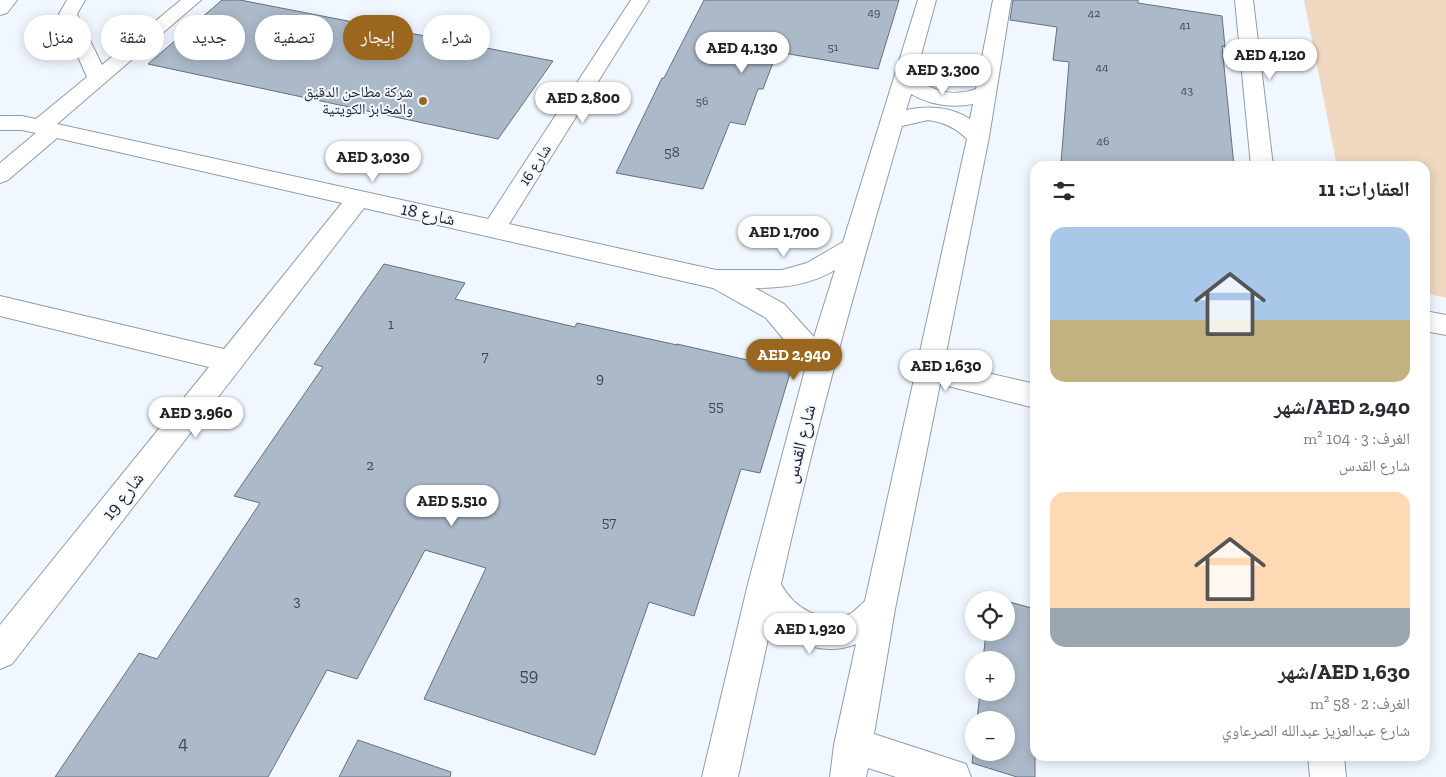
<!DOCTYPE html>
<html lang="ar">
<meta charset="utf-8">
<style>
:root{--surface:#fff;--page:#f7f7f7;--text:#2b2b33;--muted:#7c7c81;--accent:#9b661e}
body{margin:0;font-family:"Zilla Slab","Noto Naskh Arabic",serif;background:var(--page);color:var(--text);direction:rtl;height:100vh;display:flex;flex-direction:column;font-size:19px;white-space:nowrap}
*{box-sizing:border-box;margin:0}
p{font-size:16px;color:var(--muted)}
.icon{flex:none;width:28px;height:28px;fill:none;stroke:currentColor;stroke-width:2;stroke-linecap:round;stroke-linejoin:round}
.map{position:relative;flex:1;overflow:hidden;direction:ltr}
.panel{position:absolute;left:1030px;top:161px;width:400px;height:600px;display:flex;flex-direction:column;background:var(--surface);border-radius:15px;box-shadow:0 2px 12px #0003;direction:rtl}
.panel>*{flex:none}
.banner{position:absolute;left:15px;top:15px;width:475px;height:45px;direction:rtl;display:flex;gap:10px}
.controls{position:absolute;left:965px;top:591px;display:grid;gap:10px}
.controls a{display:grid;place-items:center;width:50px;height:50px;border-radius:50%;background:var(--surface);box-shadow:0 2px 12px #0003;font-size:25px}
.price{position:absolute;translate:-50% -42px;padding:0 11px;border-radius:18px;background:#fff;color:#222;font-size:16px;line-height:32px;filter:drop-shadow(0 1px 2px #0008)}
.price::after{content:'';position:absolute;left:50%;top:30px;width:15px;height:11px;margin-left:-8px;background:inherit;clip-path:polygon(0 0,100% 0,50% 100%)}
.price.on{background:var(--accent);color:#fff}
ul{padding:0;list-style:none}
li{display:grid;align-content:center;gap:10px;height:265px;padding:0 20px}
li span{display:grid;place-items:center;height:155px;border-radius:15px;color:#555}
li>.icon{margin-inline-start:auto}
span .icon{width:90px;height:90px;fill:#fffc;stroke-width:1}
li b{font-size:21px}
h2{display:flex;justify-content:space-between;align-items:center;height:60px;padding:0 20px;font-size:21px}
.tag{padding:0 18px;border-radius:22px;background:var(--surface);box-shadow:0 2px 12px #0003;font-size:18px;line-height:45px}
.tag.on{background:var(--accent);color:#fff}
.map>svg:first-child{display:block}
.green{fill:#f0d9c0}
.building{fill:#abb9c9;stroke:#647180}
.lines{fill:none;stroke-linecap:round;stroke-linejoin:round}
.minor-casing{stroke:#8f9dac;stroke-width:2}
.major-casing{stroke:#8f9dac;stroke-width:2}
.minor{fill:#fff;fill-rule:evenodd}
.major{fill:#fff;fill-rule:evenodd}
.poi-dot{fill:#9b661e;stroke:#f1f7fe;stroke-width:2}
.labels{text-anchor:middle;dominant-baseline:central;stroke-width:4;stroke-linejoin:round;paint-order:stroke}
.far-number-label{font-size:12px;fill:#3f464f}
.far-poi-label{font-size:15px;fill:#1b2026;stroke:#f1f7fe;text-anchor:end}
.number-label{font-size:15px;fill:#3f464f}
.far-street-label{font-size:15px;fill:#1b2026;stroke:#f1f7fe}
.street-label{font-size:18px;fill:#1b2026;stroke:#f1f7fe}
.near-number-label{font-size:18px;fill:#3f464f}
</style>
<div class="map">
<svg width="1446" height="777" viewBox="0 0 1446 777">
<rect width="100%" height="100%" fill="#f1f7fe"/>
<!-- green -->
<path class="green" d="M 1304,0 L 1446,0 L 1446,298 L 1425,293 L 1425,166 L 1337,166 Z"/>
<!-- building -->
<path class="building" d="M 222,0 L 240,0 L 553,61 L 498,139 L 148,64 Z
M 704,0 L 899,0 L 878,69 L 777,52 L 763,89 L 758,89 L 745,125 L 730,122 L 703,189 L 616,173 L 662,78 L 664,78 Z
M 1013,0 L 1138,0 L 1138,3 L 1222,16 L 1225,47 L 1222,46 L 1234,166 L 1077,166 L 1061,163 L 1069,62 L 1053,60 L 1057,27 L 1010,20 Z
M 384,264 L 465,283 L 455,299 L 575,327 L 577,323 L 677,345 L 677,344 L 791,370 L 760,473 L 741,469 L 694,616 L 649,602 L 595,755 L 424,699 L 486,568 L 425,550 L 357,679 L 327,670 L 268,777 L 55,777 L 139,653 L 157,659 L 260,503 L 234,496 L 323,367 L 314,364 Z
M 1006,601 L 1035,609 L 1035,777 L 1017,777 L 972,763 L 974,746 L 974,752 L 1006,752 L 1006,720 L 977,720 L 980,692 L 1006,692 L 1006,660 L 983,660 L 986,632 L 1006,632 Z
M 358,740 L 451,772 L 450,777 L 339,777 Z"/>
<g class="lines">
<defs>
<path id="minor" d="M 67,0 L 85,0 L 77,14 L 102,65 L 181,0 L 201,0 L 57,124 L 488,219 L 631,0 L 649,0 L 509,224 L 716,270 L 782,270 L 807,263 L 843,242 L 918,0 L 936,0 L 915,77 C 933,92 954,97 976,89 L 993,0 L 1011,0 L 989,137 L 944,363 L 1035,384 L 1035,408 L 940,384 L 895,609 L 874,734 L 966,764 L 971,777 L 896,777 L 868,768 L 866,777 L 830,777 L 834,745 L 856,644 C 827,656 794,645 771,625 L 738,777 L 702,777 L 748,584 L 806,366 L 766,318 L 713,288 L 364,208 L 12,664 L 0,669 L 0,625 L 209,367 L 0,316 L 0,296 L 224,349 L 342,203 L 57,138 L 8,180 L 0,183 L 0,163 L 36,133 L 22,130 L 0,130 L 0,116 L 22,116 L 36,119 L 87,77 L 59,14 ZM 911,94 C 930,105 952,108 973,104 L 970,119 C 952,107 928,105 906,110 ZM 928,120 C 943,122 955,127 967,139 L 865,601 C 860,605 855,611 850,614 C 823,625 793,608 781,584 C 815,429 858,278 902,126 ZM 835,270 L 814,337 L 784,304 L 755,288 C 783,288 810,285 835,270 Z
M 1235,0 L 1253,0 L 1273,166 L 1251,166 Z
M 1425,311 L 1446,315 L 1446,335 L 1425,331 Z
M 1308,756 L 1344,756 L 1346,777 L 1310,777 Z"/>
<path id="major" d="M 0,0 L 17,0 L 7,13 L 0,15 Z"/>
</defs>
<!-- minor casing -->
<use href="#minor" class="minor-casing"/>
<!-- major casing -->
<use href="#major" class="major-casing"/>
<!-- minor -->
<use href="#minor" class="minor"/>
<!-- major -->
<use href="#major" class="major"/>
</g>
<!-- markers -->
<circle class="poi-dot" cx="423" cy="101" r="5"/>
<g class="labels">
<!-- far-number labels -->
<g class="far-number-label">
<text x="874" y="12">49</text>
<text x="1094" y="13">42</text>
<text x="1185" y="25">41</text>
<text x="833" y="47">51</text>
<text x="1102" y="67">44</text>
<text x="1187" y="90">43</text>
<text x="702" y="101">56</text>
<text x="1103" y="141">46</text>
</g>
<!-- far-poi labels -->
<g class="far-poi-label">
<text x="413" y="92">شركة مطاحن الدقيق<tspan x="413" dy="17">والمخابز الكويتية</tspan></text>
</g>
<!-- number labels -->
<g class="number-label">
<text x="672" y="152">58</text>
<text x="391" y="324">1</text>
<text x="485" y="356">7</text>
<text x="600" y="378">9</text>
<text x="716" y="406">55</text>
<text x="370" y="465">2</text>
<text x="609" y="522">57</text>
<text x="297" y="601">3</text>
</g>
<!-- far-street labels -->
<g class="far-street-label">
<text transform="translate(535 165) rotate(-57)">شارع 16</text>
</g>
<!-- street labels -->
<g class="street-label">
<text transform="translate(428 214) rotate(12)">شارع 18</text>
<text transform="translate(800 444) rotate(-76)">شارع القدس</text>
<text transform="translate(123 496) rotate(-52)">شارع 19</text>
</g>
<!-- near-number labels -->
<g class="near-number-label">
<text x="529" y="675">59</text>
<text x="183" y="743">4</text>
</g>
</g>
</svg>
<div class="controls">
<a><svg class="icon" aria-label="locate" viewBox="0 0 24 24"><circle cx="12" cy="12" r="6"/><path d="M12 2v4M12 18v4M2 12h4M18 12h4"/></svg></a>
<a>+</a>
<a>−</a>
</div>
<b class="price" style="left:742px;top:74px">AED 4,130</b>
<b class="price" style="left:1270px;top:81px">AED 4,120</b>
<b class="price" style="left:943px;top:96px">AED 3,300</b>
<b class="price" style="left:583px;top:124px">AED 2,800</b>
<b class="price" style="left:373px;top:183px">AED 3,030</b>
<b class="price" style="left:784px;top:258px">AED 1,700</b>
<b class="price on" style="left:794px;top:381px">AED 2,940</b>
<b class="price" style="left:946px;top:392px">AED 1,630</b>
<b class="price" style="left:196px;top:439px">AED 3,960</b>
<b class="price" style="left:452px;top:527px">AED 5,510</b>
<b class="price" style="left:810px;top:655px">AED 1,920</b>
<div class="banner">
<a class="tag">شراء</a>
<a class="tag on">إيجار</a>
<a class="tag">تصفية</a>
<a class="tag">جديد</a>
<a class="tag">شقة</a>
<a class="tag">منزل</a>
</div>
<section class="panel">
<h2>العقارات: 11<svg class="icon" aria-label="filters" viewBox="0 0 24 24"><path d="M4 7h16M4 17h16"/><circle cx="9" cy="7" r="2"/><circle cx="15" cy="17" r="2"/></svg></h2>
<ul>
<li><span style="background:linear-gradient(#a9c7e8 60%,#c2b280 0)"><svg class="icon" aria-label="home" viewBox="0 0 24 24"><path d="M3 11l9-7 9 7M6 9v11h12V9"/></svg></span><div><b>AED 2,940/شهر</b><p>الغرف: 3 · 104 m²</p><p>شارع القدس</p></div></li>
<li><span style="background:linear-gradient(#ffd9b3 75%,#9aa5b1 0)"><svg class="icon" aria-label="home" viewBox="0 0 24 24"><path d="M3 11l9-7 9 7M6 9v11h12V9"/></svg></span><div><b>AED 1,630/شهر</b><p>الغرف: 2 · 58 m²</p><p>شارع عبدالعزيز عبدالله الصرعاوي</p></div></li>
</ul>
</section>
</div>
